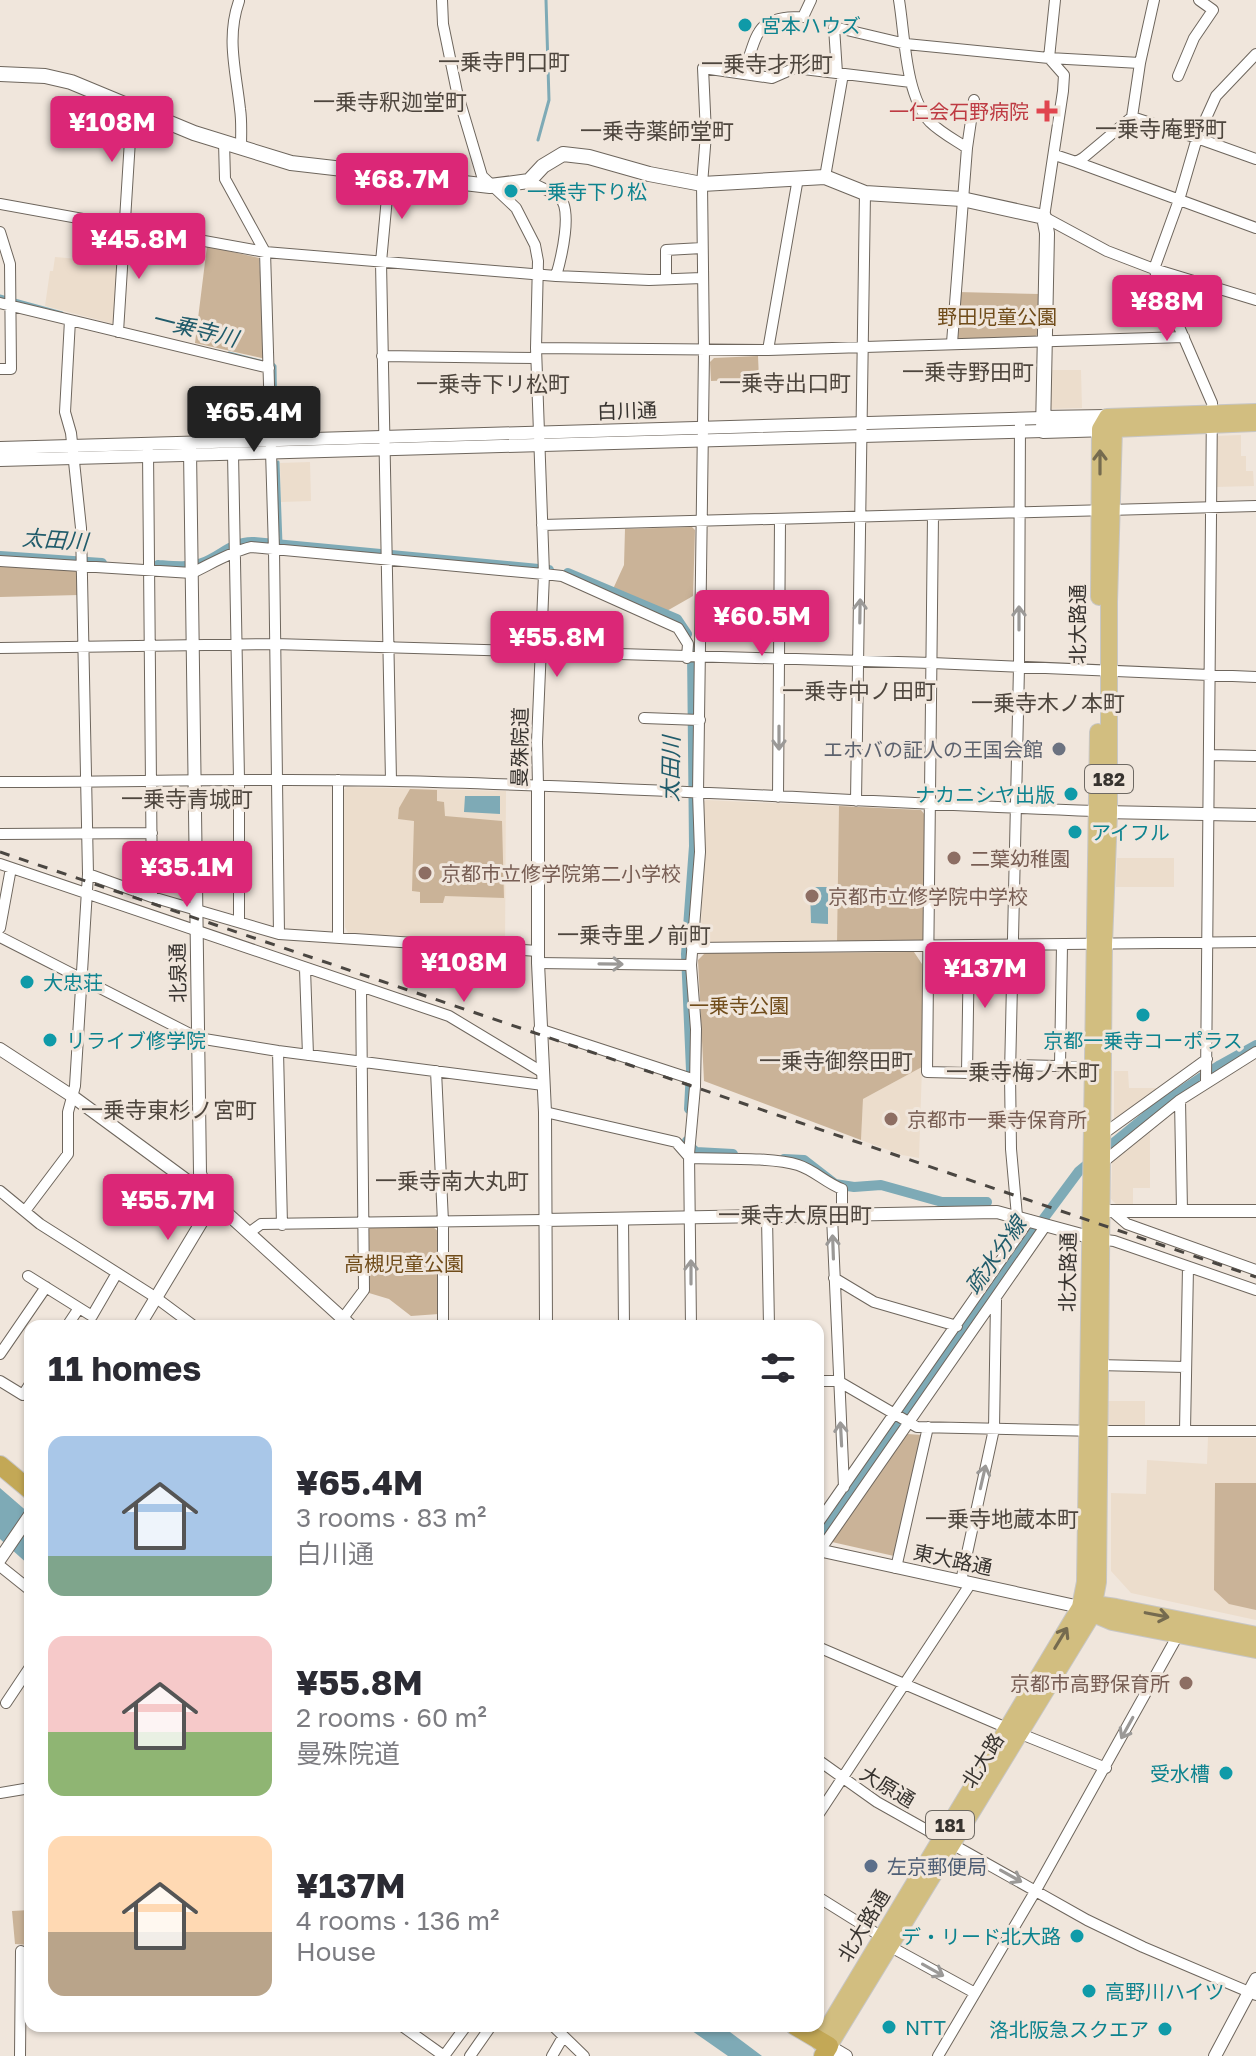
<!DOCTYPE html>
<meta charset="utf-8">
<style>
:root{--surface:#fff;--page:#f7f7f7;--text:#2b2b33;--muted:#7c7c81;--accent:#db2777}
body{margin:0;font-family:"Golos Text","Noto Sans JP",sans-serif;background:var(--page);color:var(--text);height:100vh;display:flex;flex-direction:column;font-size:30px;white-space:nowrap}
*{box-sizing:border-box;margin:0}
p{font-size:26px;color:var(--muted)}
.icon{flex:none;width:44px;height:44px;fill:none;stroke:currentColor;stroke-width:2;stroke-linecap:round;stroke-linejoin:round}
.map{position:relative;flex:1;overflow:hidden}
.sheet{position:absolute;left:24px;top:1320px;width:800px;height:712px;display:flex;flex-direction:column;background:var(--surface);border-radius:16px;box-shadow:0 2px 6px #0004}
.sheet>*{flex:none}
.price{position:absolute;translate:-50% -68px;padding:0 18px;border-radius:8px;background:var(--accent);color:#fff;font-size:26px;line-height:52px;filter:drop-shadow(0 2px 4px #0008)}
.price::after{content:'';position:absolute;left:50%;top:48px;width:24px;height:18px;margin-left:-12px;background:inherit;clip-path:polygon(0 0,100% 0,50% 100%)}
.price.current{background:#222;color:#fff}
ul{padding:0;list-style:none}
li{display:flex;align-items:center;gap:24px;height:200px;padding:0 24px}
li span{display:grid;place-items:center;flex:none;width:224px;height:160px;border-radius:16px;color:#555}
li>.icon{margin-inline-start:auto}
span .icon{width:96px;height:96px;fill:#fffc;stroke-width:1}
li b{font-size:34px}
h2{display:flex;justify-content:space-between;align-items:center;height:96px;padding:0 24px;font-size:34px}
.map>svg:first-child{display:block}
.built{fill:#ecddcc}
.green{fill:#cab398}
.water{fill:#7eaab6}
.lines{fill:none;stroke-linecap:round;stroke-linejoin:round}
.stream{stroke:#7eaab6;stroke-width:3}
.canal{stroke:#7eaab6;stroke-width:10}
.minor-casing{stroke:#6e665d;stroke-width:12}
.tertiary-casing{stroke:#6e665d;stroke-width:14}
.secondary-casing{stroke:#6e665d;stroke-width:16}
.primary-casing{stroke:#c7c6c5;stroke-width:18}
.trunk-casing{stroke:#c7c6c5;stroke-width:20}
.minor{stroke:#fff;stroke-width:10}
.tertiary{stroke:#fff;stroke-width:12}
.secondary{stroke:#fff;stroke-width:14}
.primary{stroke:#d2be80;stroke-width:16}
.trunk{stroke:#c3a856;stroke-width:18}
.rail{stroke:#4a4641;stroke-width:3;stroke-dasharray:10 10;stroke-linecap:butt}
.oneway{stroke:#756b4f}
.oneway2{stroke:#9b9997}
.culture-dot{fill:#0f9aa8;stroke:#f0e6dc;stroke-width:3}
.health-dot{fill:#e0444e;stroke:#f0e6dc;stroke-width:3}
.worship-dot{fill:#6b7280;stroke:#f0e6dc;stroke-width:3}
.education-dot{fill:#8d6e63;stroke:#f0e6dc;stroke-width:3}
.service-dot{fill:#5c6f8a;stroke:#f0e6dc;stroke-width:3}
.labels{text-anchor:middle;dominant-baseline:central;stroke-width:6;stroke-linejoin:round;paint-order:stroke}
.shield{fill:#f0e6dc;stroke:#6e6963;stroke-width:2}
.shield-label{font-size:18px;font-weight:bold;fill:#37332f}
.culture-label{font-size:20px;fill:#0d838f;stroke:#f0e6dc;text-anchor:start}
.health-label{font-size:20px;fill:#be3a42;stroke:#f0e6dc;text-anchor:end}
.park-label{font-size:20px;fill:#704c1a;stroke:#f0e6dc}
.street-label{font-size:20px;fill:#37332f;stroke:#f0e6dc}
.worship-label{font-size:20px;fill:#5b616d;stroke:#f0e6dc;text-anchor:end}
.education-label{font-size:20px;fill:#785e54;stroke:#f0e6dc;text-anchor:start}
.service-label{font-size:20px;fill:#4e5e75;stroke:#f0e6dc;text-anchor:start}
.neighbourhood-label{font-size:22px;fill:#4e463e;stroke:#f0e6dc}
.water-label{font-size:22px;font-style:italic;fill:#215c6b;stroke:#f0e6dc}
</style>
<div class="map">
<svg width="1256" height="2056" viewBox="0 0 1256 2056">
<rect width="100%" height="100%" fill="#f0e6dc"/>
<!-- built -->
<path class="built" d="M 95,225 L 116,228 L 120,234 L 114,324 L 45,306 L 50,271 L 53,271 L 55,257 L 90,260 Z
M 1049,370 L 1081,370 L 1082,408 L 1048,409 Z
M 1241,435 L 1241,456 L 1246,456 L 1246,471 L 1253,471 L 1254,486 L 1215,487 L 1215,436 Z
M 310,462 L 311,501 L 281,502 L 280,463 Z
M 347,787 L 506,791 L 505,946 L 348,933 L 345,927 L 343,790 Z
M 706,800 L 921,810 L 923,940 L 700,945 L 704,851 L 702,803 Z
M 1117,858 L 1174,858 L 1174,887 L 1116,887 Z
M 922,1067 L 919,1158 L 902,1155 L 861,1140 L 863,1099 Z
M 1114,1071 L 1128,1071 L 1129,1088 L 1161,1088 L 1114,1125 Z
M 1150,1132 L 1150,1188 L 1133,1188 L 1133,1205 L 1117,1205 L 1111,1199 L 1112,1162 Z
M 1108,1401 L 1145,1401 L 1145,1426 L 1108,1427 Z
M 1208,1437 L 1256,1438 L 1256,1620 L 1131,1593 L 1111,1571 L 1111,1493 L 1146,1494 L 1147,1460 L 1207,1464 Z"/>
<!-- green -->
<path class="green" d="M 207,246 L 259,258 L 266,359 L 195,343 Z
M 958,292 L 1039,294 L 1038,334 L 1034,337 L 960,340 L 955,336 Z
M 758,356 L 759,379 L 711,381 L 710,362 L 714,358 Z
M 692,527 L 695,530 L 693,596 L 665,612 L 613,589 L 624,565 L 625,529 Z
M 0,563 L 79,569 L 79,595 L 0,597 Z
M 410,789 L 437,790 L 437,801 L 444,802 L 445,816 L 502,821 L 504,898 L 445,896 L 443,903 L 420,903 L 420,892 L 412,891 L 414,821 L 398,819 L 399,808 Z
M 839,806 L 921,810 L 925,815 L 923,940 L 919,943 L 837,944 Z
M 914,952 L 922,964 L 922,1067 L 863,1099 L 861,1140 L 704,1081 L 698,960 L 705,953 Z
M 433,1227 L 439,1232 L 439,1314 L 411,1316 L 389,1299 L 369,1293 L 368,1228 Z
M 907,1434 L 922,1435 L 894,1556 L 832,1542 Z
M 1215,1483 L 1256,1483 L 1256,1610 L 1229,1604 L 1214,1590 Z
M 30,1910 L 30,1945 L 15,1944 L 12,1911 Z"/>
<!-- water -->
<path class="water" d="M 465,796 L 500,796 L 500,814 L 464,812 Z
M 810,887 L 828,887 L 828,924 L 811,923 Z
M 0,1488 L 30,1514 L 30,1566 L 0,1539 Z
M 685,2026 L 722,2026 L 762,2056 L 728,2056 Z"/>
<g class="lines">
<!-- stream -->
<path class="stream" d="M 538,140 L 549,100 L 546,0
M 0,296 L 62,313
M 229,353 L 264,362
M 272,363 L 275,366 L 276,428
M 278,462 L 281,544"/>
<!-- canal -->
<path class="canal" d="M 0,556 L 102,563
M 158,565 C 172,566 189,568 202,563 C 221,556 232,541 254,542 L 549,570
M 568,573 L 677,619 L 687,634
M 689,1109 L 691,1070 L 686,954 L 694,846 L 692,649
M 687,1141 L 687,1144 L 696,1152 L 733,1154
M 784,1159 L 804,1160 L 835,1184 L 854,1187 L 881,1185 L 942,1202 L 987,1202
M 818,1541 L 1007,1268 L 1079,1171 L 1156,1108 L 1220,1065 L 1256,1045"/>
<defs>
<path id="minor" d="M 442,0 L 443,24 L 457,92 L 482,176 L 516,208 L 535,245 L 538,261 L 536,348 L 544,574 L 537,742 L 538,785
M 899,0 C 905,36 905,95 930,122 C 940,132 955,140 967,148 L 952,343
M 1055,0 L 1049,58 L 1064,75 L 1063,91 L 1044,217 L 1107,251 L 1154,269 L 1256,300
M 239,1 C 226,38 236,71 240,109 C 242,122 241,135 241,148
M 744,72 C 758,33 755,16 803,17 L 811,0
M 837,73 L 834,27 L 906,44 L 1049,58 L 1140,63
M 1178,76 L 1194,38 L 1213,10 L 1199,0
M 1132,117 L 1197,138 L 1216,96 L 1256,54
M 224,142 L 225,179 L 265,252 L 274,550 L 279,934
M 967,148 L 974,100
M 1055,155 L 1076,162 L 1083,158 L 1132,117 L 1140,63 L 1154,0
M 1076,162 L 1256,228
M 389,176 L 381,262 L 391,781
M 825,177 L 843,74
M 529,181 C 538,187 549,190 558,196 C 574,207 561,259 556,276
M 0,204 L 265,252 L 556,276 L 649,280 L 702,278
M 0,232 L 10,264 L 11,369 L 0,369
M 666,279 L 666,250 L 702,248
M 0,303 L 269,368
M 118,332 L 130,140 L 140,110
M 536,348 L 768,350 L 1184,337
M 768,350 L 798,178
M 382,356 L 536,358
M 148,451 L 152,897
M 233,453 L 239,779 L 239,922
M 933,515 L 927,1072 L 1010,1074 L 1019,667 L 1020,419
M 542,525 L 1256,506
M 0,561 L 192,573 C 211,564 230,552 251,547 L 544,574 L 562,576 L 678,628 L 688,644 L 687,658
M 0,648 L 274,644 L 932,663 L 1256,677
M 644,718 L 700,720
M 1210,755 L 1256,756
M 338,780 L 338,938
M 0,782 C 131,782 263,778 394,781 C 628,786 862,802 1096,811
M 778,797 L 780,520
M 856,801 L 865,193
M 0,834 L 152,833
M 0,864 L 449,1016 L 542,1072
M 88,874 L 152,897 L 279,934 L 538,951
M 0,928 L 11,868
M 0,937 L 198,1038 L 278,1051 L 543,1085
M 692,948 L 1256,942
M 538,963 L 691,965 L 700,852 L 698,793 L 704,351 L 702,184 L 706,134 L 703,68 L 772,78 L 795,68 L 911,82
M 305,969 L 308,1055
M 539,1029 L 695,1080
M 278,1051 L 282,1225
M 1011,1065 L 1097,1067
M 1060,1066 L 1062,945
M 436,1071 L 443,1222 L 443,1326
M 967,1073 L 969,946
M 1010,1074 L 1011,1149 L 1017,1216
M 1206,1082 L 1212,403 L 1154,269 L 1179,200 L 1197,138 L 1256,159
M 1180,1100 L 1182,1211
M 545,1112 L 676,1142 L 690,1158 C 717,1159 774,1157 798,1165 C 814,1170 826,1183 842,1189 L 842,1216
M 1099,1137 L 1207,1059
M 1102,1163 L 1180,1100 L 1256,1052
M 0,1191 L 40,1224 L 155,1297 L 194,1326
M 25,1211 L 68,1154 L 68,1112 L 75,1086 L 88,874 L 81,528 L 71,433 L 65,412 L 70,320
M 1113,1212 L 1127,1224 L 1256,1270
M 832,1216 L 844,1487
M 767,1217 L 769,1326
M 623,1219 L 624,1326
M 250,1232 L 261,1224 L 544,1220
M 1098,1239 L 1114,1241 L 1256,1290
M 28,1276 L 92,1316 L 117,1273
M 834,1278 L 874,1302 L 957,1326
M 67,1326 L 79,1308
M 337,1326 L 364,1290 L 361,988
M 691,1326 L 689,1154 L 695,1087 L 696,1029 L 691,965
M 0,1354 L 46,1287
M 1097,1365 L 1186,1367
M 0,1381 L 23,1395 L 30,1384
M 818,1381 L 838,1381 L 917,1427 L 1100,1431 L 1256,1431
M 1185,1431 L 1188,1267
M 818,1523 L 1029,1220
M 818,1553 L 1046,1225
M 0,1566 L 30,1590
M 896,1568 L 928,1427
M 961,1581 L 994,1429 L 996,1300
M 818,1647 L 1007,1728
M 6,1703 L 30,1667
M 1021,1734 L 1106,1768
M 818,1760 L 877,1802 L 1087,1920 L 1143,1947 L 1256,1995
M 0,1793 L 30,1788
M 818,1815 L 971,1583
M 818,1897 L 882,1937
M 891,1947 L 975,1993
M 402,2026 L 444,2056
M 553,2026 L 584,2056
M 20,2056 L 21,1951
M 444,2056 L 466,2026
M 470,2056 L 491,2026
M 552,2056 L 563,2037
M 938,2056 L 1036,1890 L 1178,1635"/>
<path id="tertiary" d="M 0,448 L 1043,418
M 0,460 L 1043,431
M 538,785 L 538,963 L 545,1112 L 546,1326
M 1103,812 L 1256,815
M 0,1049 L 72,1096 L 208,1196 L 351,1326
M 1097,1211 L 1256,1211
M 544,1220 L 997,1212 L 1089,1237
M 139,1326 L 207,1213 L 208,1196 L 200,1173 L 190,450
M 818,1550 L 1080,1607
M 0,1559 L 30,1515
M 829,2046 L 846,2056
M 1215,2056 L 1256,1979"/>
<path id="secondary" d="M 0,74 L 45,76 L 71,82 L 194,133 L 291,163 L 490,186 L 529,181 L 543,166 L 563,154 L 589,157 L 649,174 L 702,184 L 825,177 L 865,193 L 962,199 L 1044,217 L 1047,233 L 1043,431 L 1108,429
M 1043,418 L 1107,417"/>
<path id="primary" d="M 1107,417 L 1256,412
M 1114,429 L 1256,423
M 1099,597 L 1100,429 L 1107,417
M 1085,1606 L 1095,1604 L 1116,1607 L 1256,1635
M 1084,1610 L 1112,1622 L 1256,1650
M 819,2042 L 1080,1607 L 1085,1582 L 1098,732
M 829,2046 L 1092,1615 L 1098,1582 L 1104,944 L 1109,813 L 1109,602 L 1114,429 L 1107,417"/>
<path id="trunk" d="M 0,1465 L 30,1490
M 795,2026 L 829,2046 L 823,2056"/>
</defs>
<!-- minor casing -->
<use href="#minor" class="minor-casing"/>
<!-- tertiary casing -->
<use href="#tertiary" class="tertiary-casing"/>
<!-- secondary casing -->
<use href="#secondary" class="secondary-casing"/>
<!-- primary casing -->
<use href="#primary" class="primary-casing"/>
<!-- trunk casing -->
<use href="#trunk" class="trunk-casing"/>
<!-- minor -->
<use href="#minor" class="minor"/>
<!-- tertiary -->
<use href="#tertiary" class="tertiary"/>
<!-- secondary -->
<use href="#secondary" class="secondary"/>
<!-- primary -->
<use href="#primary" class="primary"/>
<!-- trunk -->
<use href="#trunk" class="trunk"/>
<!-- rail -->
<path class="rail" d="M 0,852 L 1256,1277"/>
</g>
<!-- one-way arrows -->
<defs><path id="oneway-shaft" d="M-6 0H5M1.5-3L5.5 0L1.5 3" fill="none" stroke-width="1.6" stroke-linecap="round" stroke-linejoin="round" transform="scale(2)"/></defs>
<g class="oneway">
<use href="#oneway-shaft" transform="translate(1100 462) rotate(-90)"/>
<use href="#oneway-shaft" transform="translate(1157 1615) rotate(11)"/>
<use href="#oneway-shaft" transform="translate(1061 1638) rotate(-59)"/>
</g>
<g class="oneway2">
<use href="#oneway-shaft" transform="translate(860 611) rotate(-89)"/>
<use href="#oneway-shaft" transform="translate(1019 618) rotate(-90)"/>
<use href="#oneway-shaft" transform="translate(779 738) rotate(90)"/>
<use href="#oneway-shaft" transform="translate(611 964) rotate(1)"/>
<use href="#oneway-shaft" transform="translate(833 1247) rotate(-92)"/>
<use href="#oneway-shaft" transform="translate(691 1272) rotate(-90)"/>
<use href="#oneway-shaft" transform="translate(841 1434) rotate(-93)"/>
<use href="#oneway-shaft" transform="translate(983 1477) rotate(-77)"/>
<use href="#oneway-shaft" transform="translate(1127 1728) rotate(119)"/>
<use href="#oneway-shaft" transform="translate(1011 1876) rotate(29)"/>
<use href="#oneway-shaft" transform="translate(933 1970) rotate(29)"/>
</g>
<!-- markers -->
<g class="culture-dot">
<circle cx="745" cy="25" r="8"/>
<circle cx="511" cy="191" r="8"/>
<circle cx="1071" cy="794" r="8"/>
<circle cx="1075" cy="832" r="8"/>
<circle cx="27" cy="982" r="8"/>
<circle cx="1143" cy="1015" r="8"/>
<circle cx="50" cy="1040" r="8"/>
<circle cx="1226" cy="1773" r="8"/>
<circle cx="1077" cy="1936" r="8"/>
<circle cx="1089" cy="1991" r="8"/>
<circle cx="889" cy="2027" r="8"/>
<circle cx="1165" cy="2029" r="8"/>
</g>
<path class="health-dot" d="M1043 99h8v8h8v8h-8v8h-8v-8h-8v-8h8z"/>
<circle class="worship-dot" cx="1059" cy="749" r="8"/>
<g class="education-dot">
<circle cx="954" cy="858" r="8"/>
<circle cx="425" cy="873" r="8"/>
<circle cx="812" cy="896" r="8"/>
<circle cx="891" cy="1119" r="8"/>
<circle cx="1186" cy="1683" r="8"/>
</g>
<circle class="service-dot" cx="871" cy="1866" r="8"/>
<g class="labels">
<!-- shield labels -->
<g class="shield">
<rect x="1085" y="765" width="48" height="28" rx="6"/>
<rect x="926" y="1811" width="48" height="28" rx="6"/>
</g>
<g class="shield-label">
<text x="1109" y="779">182</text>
<text x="950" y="1825">181</text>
</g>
<!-- culture labels -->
<g class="culture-label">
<text x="761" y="25">宮本ハウズ</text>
<text x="527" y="191">一乗寺下り松</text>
<text x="1055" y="794" text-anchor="end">ナカニシヤ出版</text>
<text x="1091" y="832">アイフル</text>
<text x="43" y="982">大忠荘</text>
<text x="66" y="1040">リライブ修学院</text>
<text x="1143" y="1040" text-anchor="middle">京都一乗寺コーポラス</text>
<text x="1210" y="1773" text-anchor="end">受水槽</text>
<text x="1061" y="1936" text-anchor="end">デ・リード北大路</text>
<text x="1105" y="1991">高野川ハイツ</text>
<text x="905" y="2027">NTT</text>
<text x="1149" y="2029" text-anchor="end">洛北阪急スクエア</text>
</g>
<!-- health labels -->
<g class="health-label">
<text x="1029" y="111">一仁会石野病院</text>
</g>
<!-- park labels -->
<g class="park-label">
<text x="997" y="316">野田児童公園</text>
<text x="739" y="1005">一乗寺公園</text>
<text x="404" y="1263">高槻児童公園</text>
</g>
<!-- street labels -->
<g class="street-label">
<text transform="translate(627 410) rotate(-2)">白川通</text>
<text transform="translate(1077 624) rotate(-90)">北大路通</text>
<text transform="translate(519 747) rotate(-89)">曼殊院道</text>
<text transform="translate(177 973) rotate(-91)">北泉通</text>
<text transform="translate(1067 1272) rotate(-89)">北大路通</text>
<text transform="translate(953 1559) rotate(12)">東大路通</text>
<text transform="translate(982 1760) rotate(-58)">北大路</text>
<text transform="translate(888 1786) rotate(31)">大原通</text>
<text transform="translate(863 1925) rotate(-59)">北大路通</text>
</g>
<!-- worship labels -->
<g class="worship-label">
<text x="1043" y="749">エホバの証人の王国会館</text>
</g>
<!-- education labels -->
<g class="education-label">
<text x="970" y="858">二葉幼稚園</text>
<text x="441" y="873">京都市立修学院第二小学校</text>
<text x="828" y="896">京都市立修学院中学校</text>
<text x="907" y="1119">京都市一乗寺保育所</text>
<text x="1170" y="1683" text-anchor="end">京都市高野保育所</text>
</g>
<!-- service labels -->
<g class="service-label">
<text x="887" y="1866">左京郵便局</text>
</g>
<!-- neighbourhood labels -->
<g class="neighbourhood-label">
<text x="504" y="61">一乗寺門口町</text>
<text x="767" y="63">一乗寺才形町</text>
<text x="390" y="101">一乗寺釈迦堂町</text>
<text x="1161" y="128">一乗寺庵野町</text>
<text x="657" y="130">一乗寺薬師堂町</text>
<text x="968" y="371">一乗寺野田町</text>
<text x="785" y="382">一乗寺出口町</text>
<text x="493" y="383">一乗寺下リ松町</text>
<text x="859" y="690">一乗寺中ノ田町</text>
<text x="1048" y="702">一乗寺木ノ本町</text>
<text x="187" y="798">一乗寺青城町</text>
<text x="634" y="934">一乗寺里ノ前町</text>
<text x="836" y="1060">一乗寺御祭田町</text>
<text x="1023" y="1071">一乗寺梅ノ木町</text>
<text x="169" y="1109">一乗寺東杉ノ宮町</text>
<text x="452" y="1180">一乗寺南大丸町</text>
<text x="795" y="1214">一乗寺大原田町</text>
<text x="1002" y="1518">一乗寺地蔵本町</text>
</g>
<!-- water labels -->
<g class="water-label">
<text transform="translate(195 328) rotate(14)">一乗寺川</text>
<text transform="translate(55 539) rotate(4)">太田川</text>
<text transform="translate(670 769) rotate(-89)">太田川</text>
<text transform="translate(995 1255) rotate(-55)">疏水分線</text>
</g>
</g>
</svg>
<b class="price" style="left:112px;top:164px">¥108M</b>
<b class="price" style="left:402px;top:221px">¥68.7M</b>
<b class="price" style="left:139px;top:281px">¥45.8M</b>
<b class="price" style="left:1167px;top:343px">¥88M</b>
<b class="price current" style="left:254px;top:454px">¥65.4M</b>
<b class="price" style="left:762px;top:658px">¥60.5M</b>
<b class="price" style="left:557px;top:679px">¥55.8M</b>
<b class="price" style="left:187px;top:909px">¥35.1M</b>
<b class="price" style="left:464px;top:1004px">¥108M</b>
<b class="price" style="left:985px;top:1010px">¥137M</b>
<b class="price" style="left:168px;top:1242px">¥55.7M</b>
<section class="sheet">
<h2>11 homes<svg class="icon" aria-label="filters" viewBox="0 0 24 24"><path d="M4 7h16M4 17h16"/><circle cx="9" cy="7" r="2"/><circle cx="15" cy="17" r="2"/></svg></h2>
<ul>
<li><span style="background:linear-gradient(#a9c7e8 75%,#7fa58c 0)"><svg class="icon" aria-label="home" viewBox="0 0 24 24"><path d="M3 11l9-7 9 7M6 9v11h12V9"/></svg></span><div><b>¥65.4M</b><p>3 rooms · 83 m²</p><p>白川通</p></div></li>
<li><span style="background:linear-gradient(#f6c9c9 60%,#8fb573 0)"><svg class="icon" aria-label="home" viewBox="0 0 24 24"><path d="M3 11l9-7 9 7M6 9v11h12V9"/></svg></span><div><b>¥55.8M</b><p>2 rooms · 60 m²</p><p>曼殊院道</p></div></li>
<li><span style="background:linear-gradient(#ffd9b3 60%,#b9a48a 0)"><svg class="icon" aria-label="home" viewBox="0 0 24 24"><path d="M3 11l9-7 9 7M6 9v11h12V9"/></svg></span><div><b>¥137M</b><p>4 rooms · 136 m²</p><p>House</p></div></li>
</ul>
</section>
</div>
